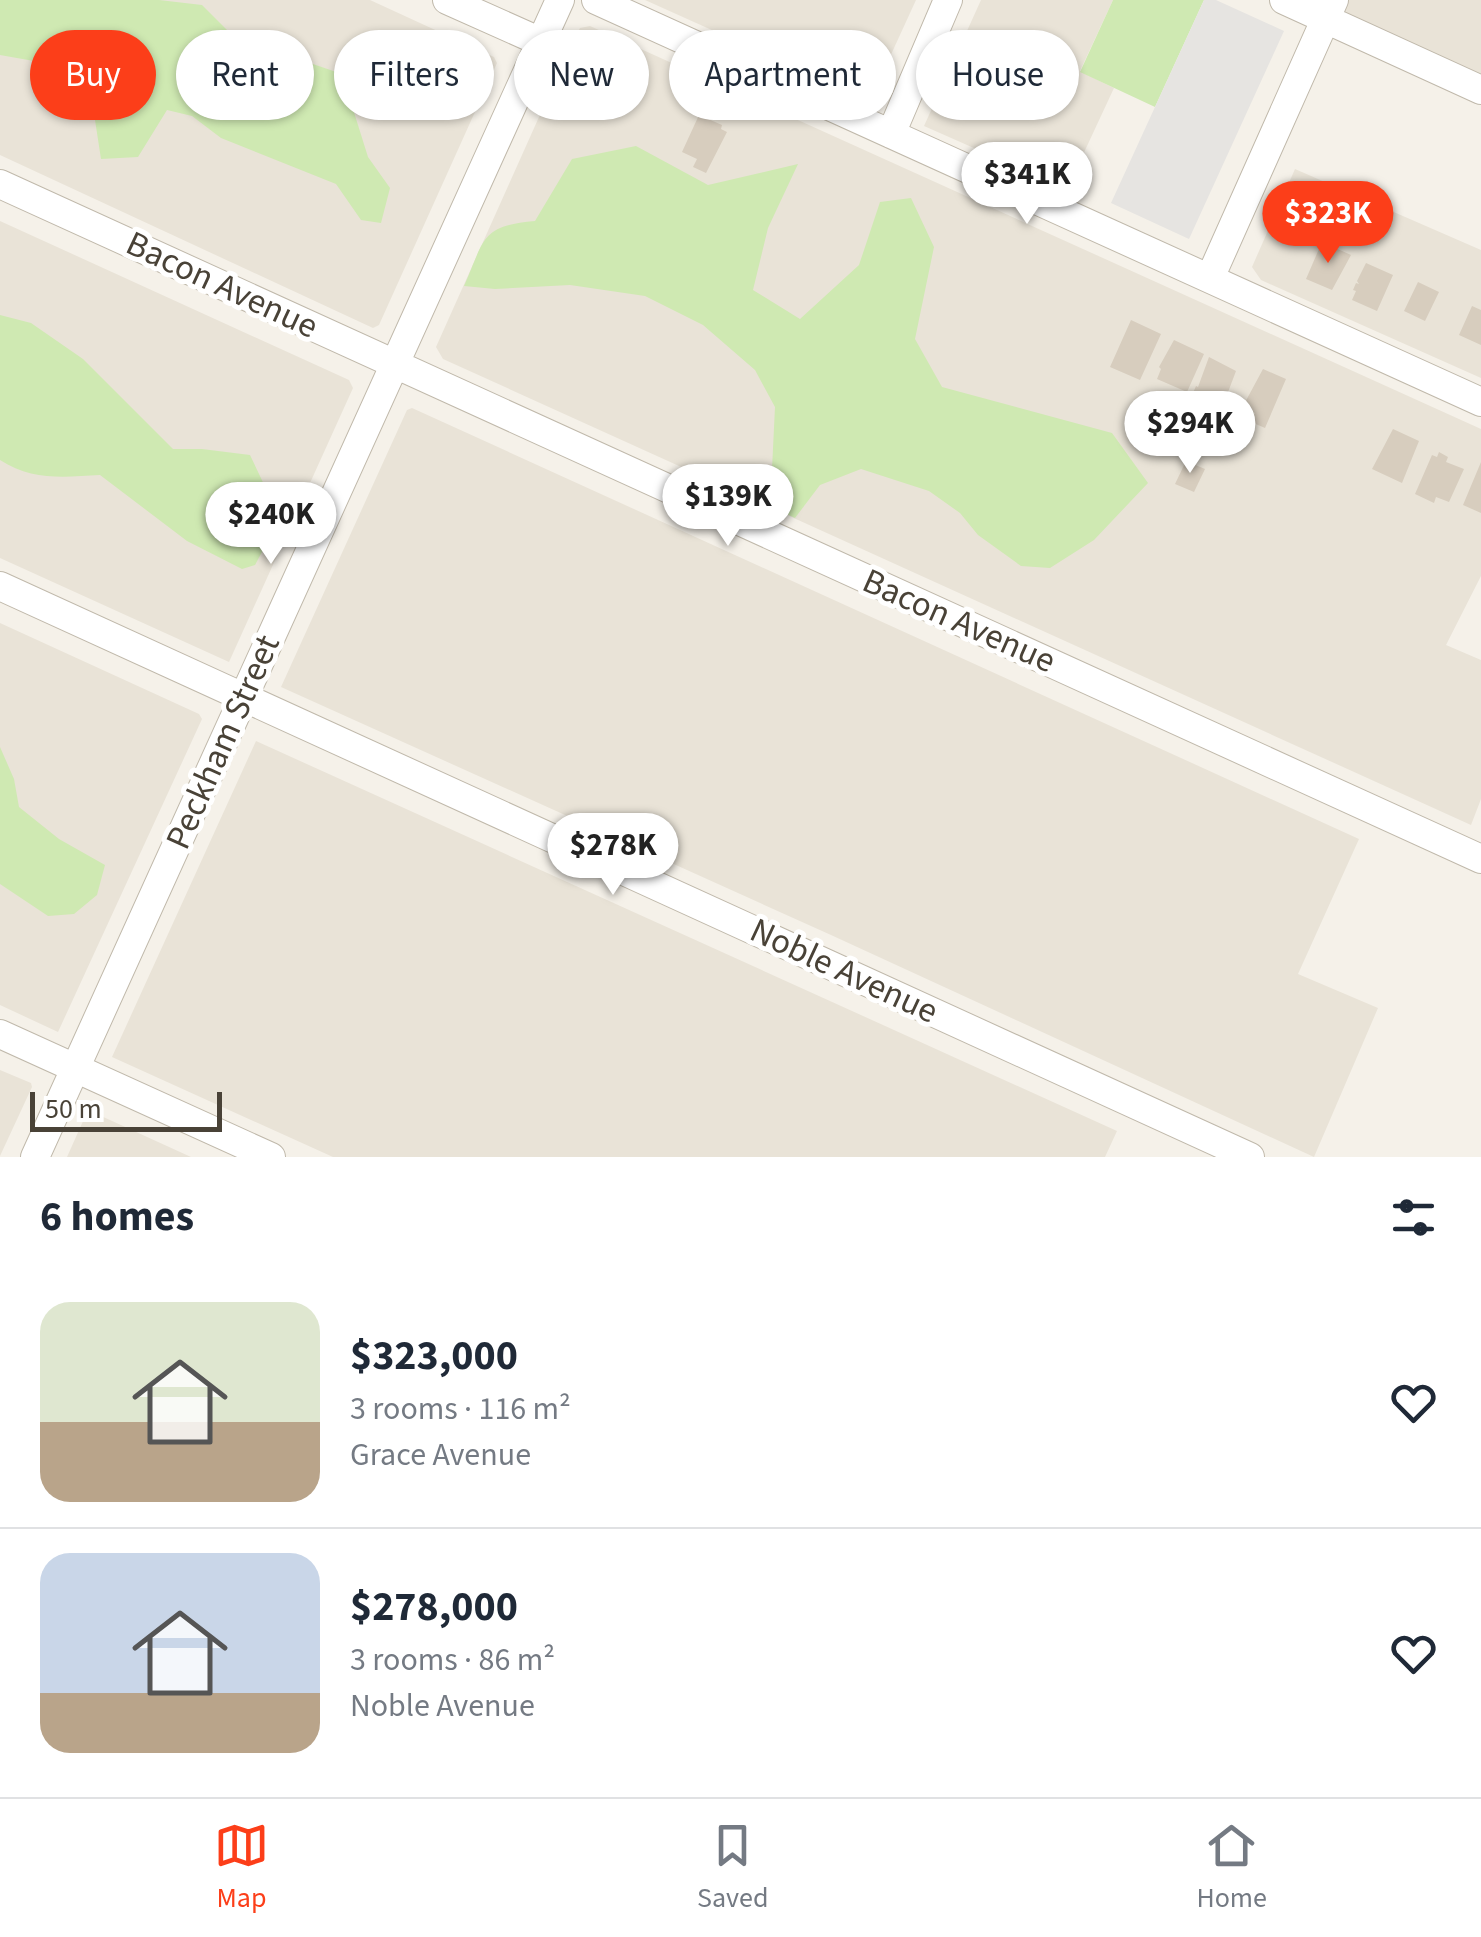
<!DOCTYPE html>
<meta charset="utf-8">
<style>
:root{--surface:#fff;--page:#f6f6f7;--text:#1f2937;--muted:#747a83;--line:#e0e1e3;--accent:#fc3e19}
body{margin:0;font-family:"Source Sans 3",sans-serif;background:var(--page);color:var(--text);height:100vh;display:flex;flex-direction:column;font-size:38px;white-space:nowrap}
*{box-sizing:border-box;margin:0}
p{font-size:32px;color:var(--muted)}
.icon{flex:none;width:55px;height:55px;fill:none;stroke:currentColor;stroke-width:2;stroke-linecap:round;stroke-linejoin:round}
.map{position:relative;height:1157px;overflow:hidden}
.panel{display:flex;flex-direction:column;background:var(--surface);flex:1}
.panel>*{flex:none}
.banner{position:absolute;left:30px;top:30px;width:1422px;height:90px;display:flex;gap:20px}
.scale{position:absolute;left:30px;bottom:25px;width:192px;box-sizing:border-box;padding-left:10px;border:5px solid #494237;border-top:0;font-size:28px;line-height:35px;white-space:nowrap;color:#494237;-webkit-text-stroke:8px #fff;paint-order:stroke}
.price{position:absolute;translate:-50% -85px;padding:0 22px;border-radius:35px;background:#fff;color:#222;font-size:32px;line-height:65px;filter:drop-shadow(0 2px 5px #0008)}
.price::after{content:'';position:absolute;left:50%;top:60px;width:30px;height:22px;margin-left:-15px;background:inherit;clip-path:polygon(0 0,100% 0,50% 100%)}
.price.active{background:var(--accent);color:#fff}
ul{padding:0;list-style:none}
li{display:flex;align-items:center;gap:30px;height:250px;padding:0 40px}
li+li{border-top:2px solid var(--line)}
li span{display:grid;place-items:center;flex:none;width:280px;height:200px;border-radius:30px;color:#555}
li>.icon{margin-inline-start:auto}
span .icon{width:120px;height:120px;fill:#fffc;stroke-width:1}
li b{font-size:42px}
h2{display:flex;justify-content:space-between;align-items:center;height:120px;padding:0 40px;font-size:42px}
.pill{padding:0 35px;border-radius:45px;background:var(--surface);box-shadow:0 2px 8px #0004;font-size:35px;line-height:90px}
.pill.active{background:var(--accent);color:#fff}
.dock{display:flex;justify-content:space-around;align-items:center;height:140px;border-top:2px solid var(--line);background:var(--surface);font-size:28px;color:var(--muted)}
.dock a{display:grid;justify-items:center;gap:5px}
.dock .active{color:var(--accent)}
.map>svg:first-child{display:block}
.residential{fill:#e9e3d7}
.green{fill:#cfe9b2}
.parking{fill:#e6e4e1}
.building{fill:#d7cdbe}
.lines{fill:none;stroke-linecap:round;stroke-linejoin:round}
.minor-casing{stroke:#c0b9ab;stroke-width:30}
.minor{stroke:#fff;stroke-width:28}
.labels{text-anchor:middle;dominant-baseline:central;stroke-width:10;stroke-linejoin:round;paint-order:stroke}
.street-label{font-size:35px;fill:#494237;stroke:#fff}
</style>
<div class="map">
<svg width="1481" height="1157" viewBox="0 0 1481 1157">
<rect width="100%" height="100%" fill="#f5f1e9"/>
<!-- residential -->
<path class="residential" d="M 15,0 L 370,0 L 494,57 L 497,63 L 379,325 L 373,328 L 0,155 L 0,34 Z
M 645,0 L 916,0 L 872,96 L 863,98 Z
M 981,0 L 1113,0 L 1080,71 L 1114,88 L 1067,189 L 924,126 Z
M 1284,0 L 1481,0 L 1481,90 Z
M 590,26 L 1481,429 L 1481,576 L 1446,645 L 1481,660 L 1481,799 L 1471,825 L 443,359 L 436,347 L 573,41 L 580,28 Z
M 1295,169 L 1481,250 L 1481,378 L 1261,280 L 1252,267 Z
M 0,221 L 349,380 L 353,388 L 229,662 L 0,558 Z
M 412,408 L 1359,839 L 1298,974 L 1378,1008 L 1314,1157 L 831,935 L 281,687 L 407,410 Z
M 0,623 L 199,714 L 202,719 L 58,1032 L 0,1005 Z
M 256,741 L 1117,1131 L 1105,1157 L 333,1157 L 112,1057 Z
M 0,1070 L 31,1083 L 32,1087 L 0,1156 Z
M 88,1110 L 191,1157 L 67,1157 Z"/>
<!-- green -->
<path class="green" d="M 0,0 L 159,0 L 202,5 L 234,37 L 342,74 L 368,157 L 390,188 L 381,223 L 361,220 L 336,184 L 221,138 L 192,116 L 167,110 L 138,157 L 101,159 L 91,94 L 62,66 L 0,55 Z
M 1113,0 L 1204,0 L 1155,107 L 1080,72 Z
M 636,146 L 708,185 L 798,164 L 768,228 L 753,290 L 800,319 L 859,265 L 880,202 L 911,198 L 934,247 L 915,339 L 942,387 L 1112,433 L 1148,483 L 1094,540 L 1050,568 L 1021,566 L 978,535 L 960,513 L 929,491 L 861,469 L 820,485 L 795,518 L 741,493 L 750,478 L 772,469 L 775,407 L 755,370 L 703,325 L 645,296 L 570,285 L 495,289 L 464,286 C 485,239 480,226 535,221 L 572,159 Z
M 0,315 L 31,323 L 83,359 L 173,449 L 202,449 L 250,455 L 280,518 L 255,565 L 242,569 L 187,541 L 100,475 C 64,477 32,481 0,460 Z
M 0,747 L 14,779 L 19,807 L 59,839 L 105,865 L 97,895 L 74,914 L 48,916 L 0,884 Z"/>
<!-- parking -->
<path class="parking" d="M 1204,0 L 1216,0 L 1284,31 L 1189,239 L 1111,203 Z"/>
<!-- building -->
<path class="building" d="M 699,115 L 722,125 L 721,129 L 727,132 L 706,173 L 693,167 L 697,159 L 682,152 Z
M 1322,242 L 1351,255 L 1332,290 L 1306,279 Z
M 1366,263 L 1393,275 L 1377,311 L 1352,300 L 1356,291 L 1353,290 L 1356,283 L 1359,284 L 1357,281 Z
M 1418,282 L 1439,292 L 1425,321 L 1404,311 Z
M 1472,306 L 1481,310 L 1481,345 L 1459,335 Z
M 1131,320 L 1161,334 L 1140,380 L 1110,367 Z
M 1174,340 L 1204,354 L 1187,392 L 1157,379 L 1161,369 L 1159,367 Z
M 1209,357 L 1236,371 L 1216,424 L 1186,409 L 1196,386 L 1198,387 Z
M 1263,369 L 1286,379 L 1265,428 L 1251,422 L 1255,413 L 1242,408 Z
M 1393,429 L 1419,441 L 1402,483 L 1372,469 Z
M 1439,452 L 1448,457 L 1446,462 L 1464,469 L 1449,502 L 1436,497 L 1434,503 L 1415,494 L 1432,455 L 1437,457 Z
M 1186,461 L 1205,469 L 1194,492 L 1175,484 Z
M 1481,462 L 1481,513 L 1463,505 Z"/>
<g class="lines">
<defs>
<path id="minor" d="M 447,0 L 541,42
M 596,0 L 1481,402
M 1284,0 L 1481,90
M 891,134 L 948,0
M 0,184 L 1481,859
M 1210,278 L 1334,0
M 0,586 L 1250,1157
M 0,1034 L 271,1157
M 35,1157 L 560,0"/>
</defs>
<!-- minor casing -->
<use href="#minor" class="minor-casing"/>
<!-- minor -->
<use href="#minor" class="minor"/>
</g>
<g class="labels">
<!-- street labels -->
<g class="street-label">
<text transform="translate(222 285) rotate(25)">Bacon Avenue</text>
<text transform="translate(959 621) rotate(24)">Bacon Avenue</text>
<text transform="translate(223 742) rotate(-66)">Peckham Street</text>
<text transform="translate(844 971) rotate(25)">Noble Avenue</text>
</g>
</g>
</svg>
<div class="scale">50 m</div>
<b class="price" style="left:1027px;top:227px">$341K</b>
<b class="price active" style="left:1328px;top:266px">$323K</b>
<b class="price" style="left:1190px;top:476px">$294K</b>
<b class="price" style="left:728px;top:549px">$139K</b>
<b class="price" style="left:271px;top:567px">$240K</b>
<b class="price" style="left:613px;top:898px">$278K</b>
<div class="banner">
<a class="pill active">Buy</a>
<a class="pill">Rent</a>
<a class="pill">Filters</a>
<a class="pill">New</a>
<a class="pill">Apartment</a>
<a class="pill">House</a>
</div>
</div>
<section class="panel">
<h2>6 homes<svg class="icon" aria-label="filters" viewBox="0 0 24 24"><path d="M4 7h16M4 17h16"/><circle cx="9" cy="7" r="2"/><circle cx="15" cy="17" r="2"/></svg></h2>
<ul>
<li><span style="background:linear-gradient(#dfe7d0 60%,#b9a48a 0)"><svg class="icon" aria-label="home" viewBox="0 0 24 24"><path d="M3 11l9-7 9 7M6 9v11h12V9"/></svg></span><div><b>$323,000</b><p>3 rooms · 116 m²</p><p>Grace Avenue</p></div><svg class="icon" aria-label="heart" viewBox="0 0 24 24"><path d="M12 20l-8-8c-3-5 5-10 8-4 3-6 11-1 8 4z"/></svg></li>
<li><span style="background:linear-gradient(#c9d6e8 70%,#b9a48a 0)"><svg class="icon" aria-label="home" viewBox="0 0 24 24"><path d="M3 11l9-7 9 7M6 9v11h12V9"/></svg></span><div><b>$278,000</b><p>3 rooms · 86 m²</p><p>Noble Avenue</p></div><svg class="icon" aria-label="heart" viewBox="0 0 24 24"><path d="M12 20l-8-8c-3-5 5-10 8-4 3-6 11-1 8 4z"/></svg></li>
</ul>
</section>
<nav class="dock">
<a class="active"><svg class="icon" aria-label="map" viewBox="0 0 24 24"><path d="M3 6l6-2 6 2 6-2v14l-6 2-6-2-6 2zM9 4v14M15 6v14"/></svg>Map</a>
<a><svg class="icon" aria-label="saved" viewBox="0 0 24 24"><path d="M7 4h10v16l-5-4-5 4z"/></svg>Saved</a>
<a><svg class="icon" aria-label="home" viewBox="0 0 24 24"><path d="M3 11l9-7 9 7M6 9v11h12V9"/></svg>Home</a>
</nav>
